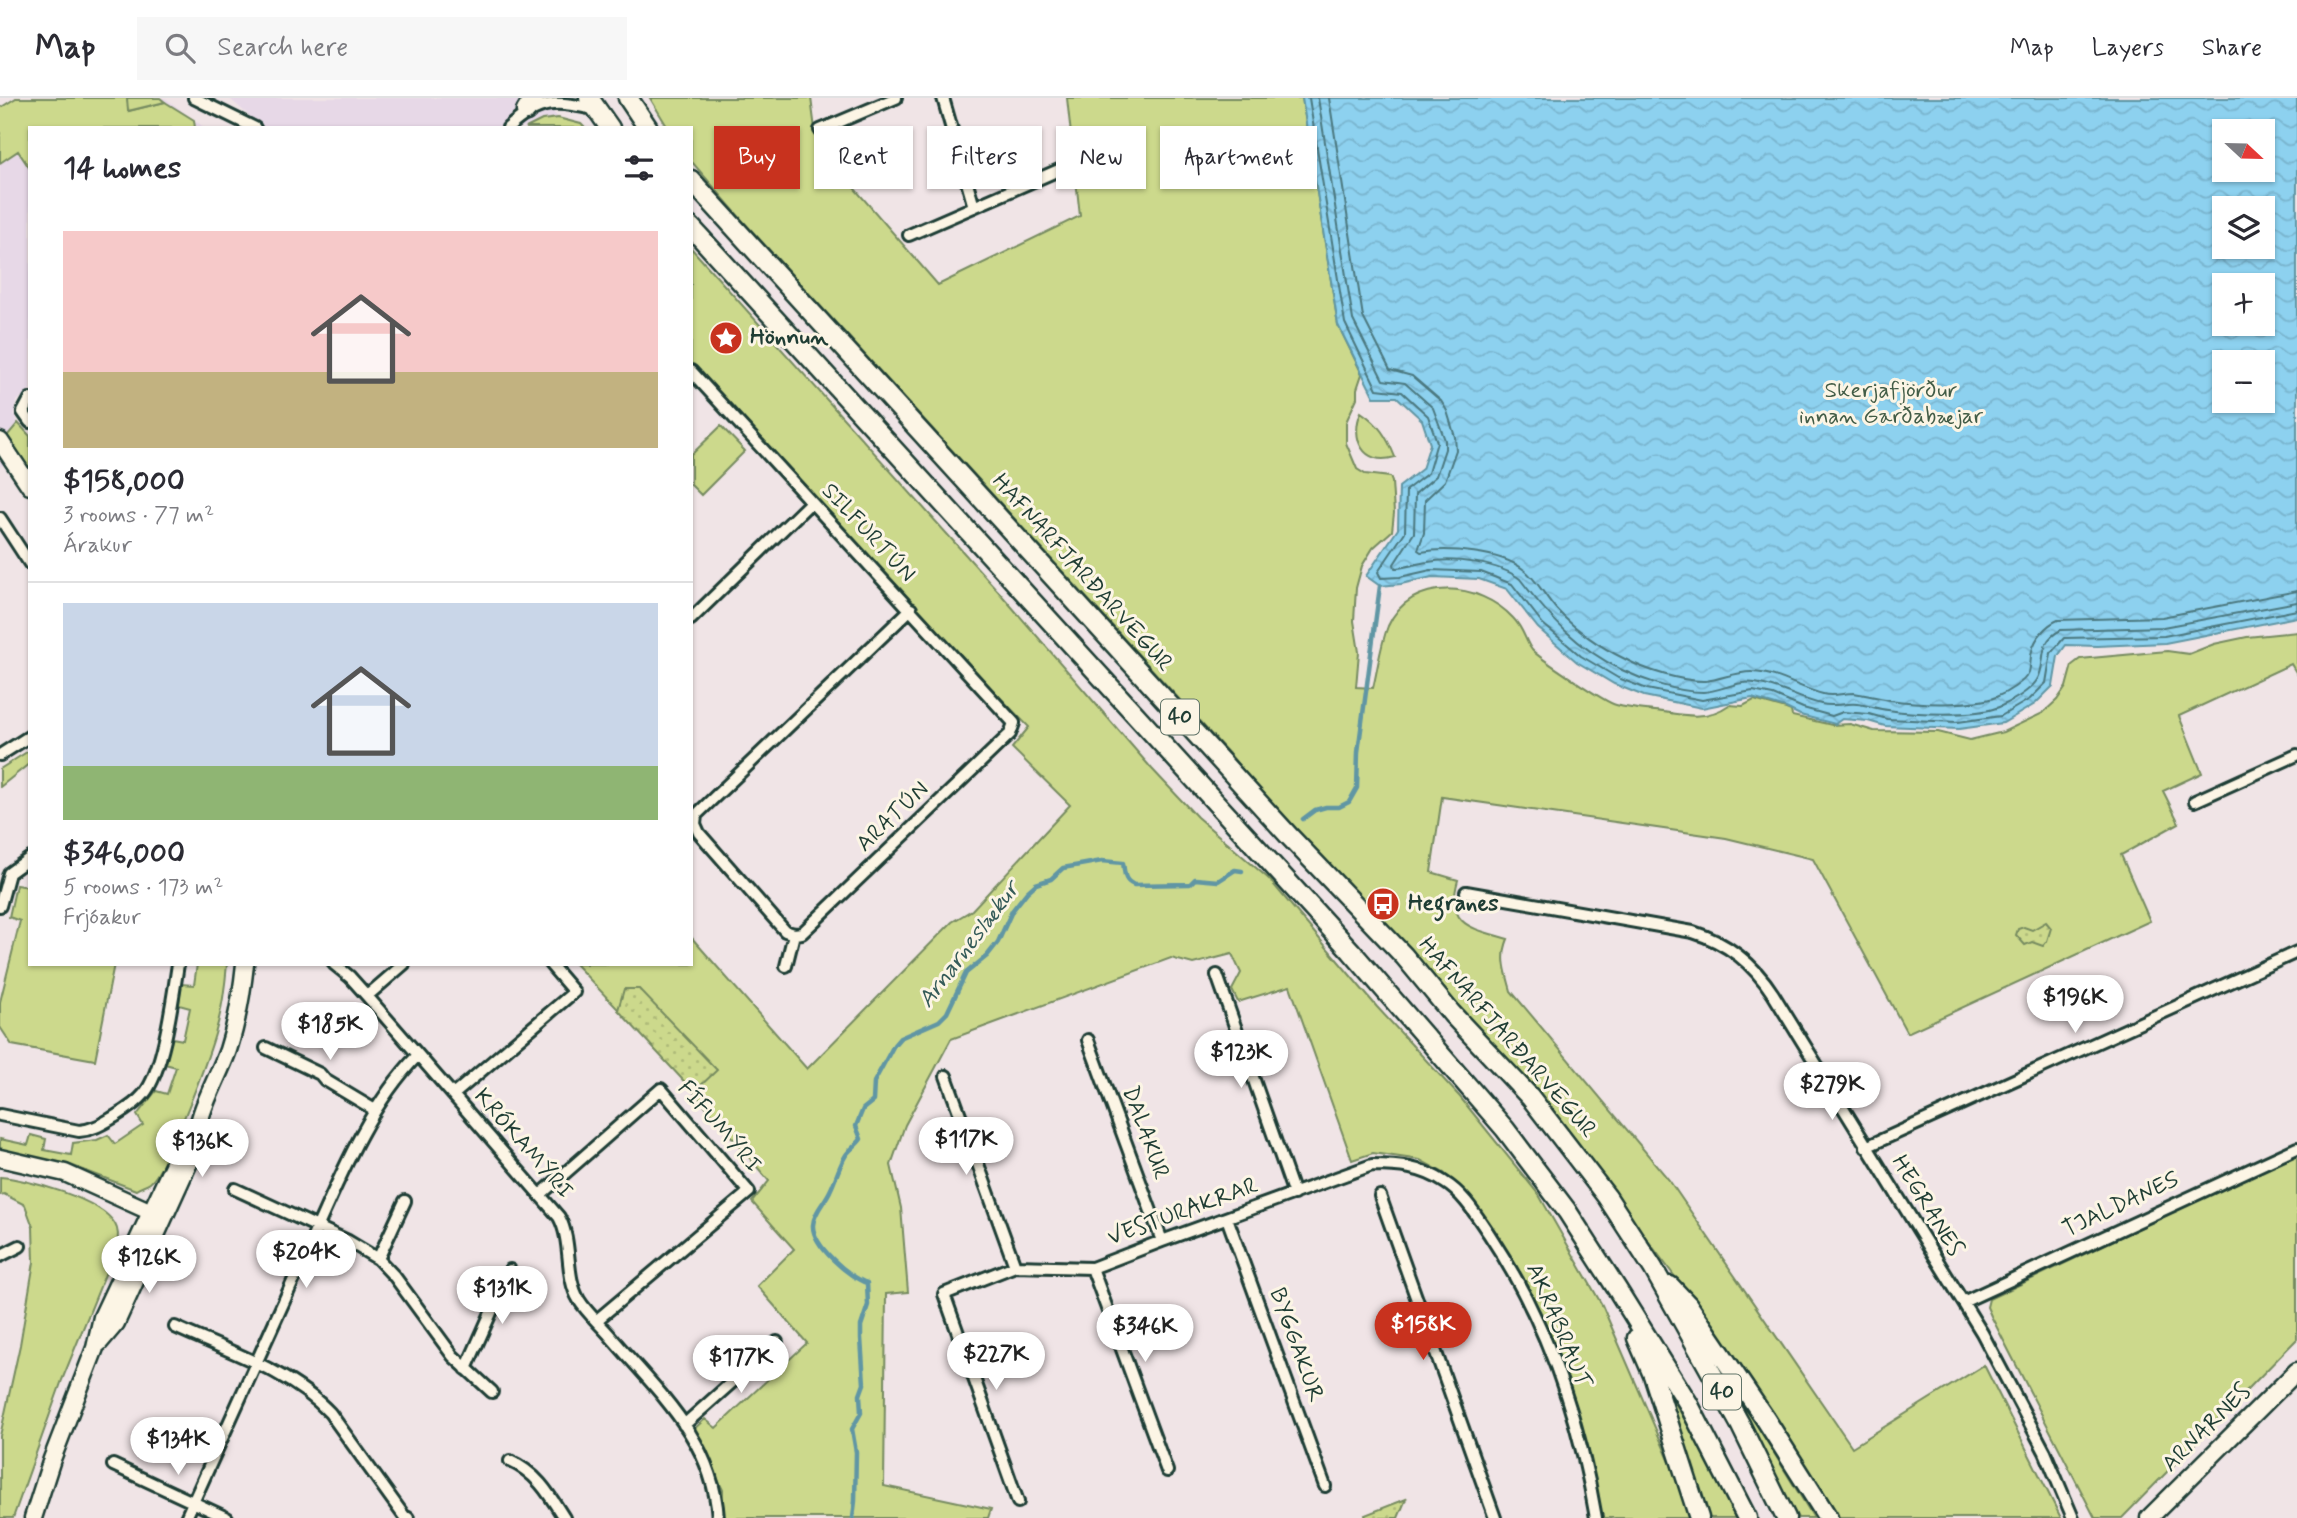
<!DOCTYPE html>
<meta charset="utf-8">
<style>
:root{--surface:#fff;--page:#f7f7f7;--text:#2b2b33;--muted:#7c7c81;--line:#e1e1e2;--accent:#c8321e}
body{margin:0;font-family:Mynerve,sans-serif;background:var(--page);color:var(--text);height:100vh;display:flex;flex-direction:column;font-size:26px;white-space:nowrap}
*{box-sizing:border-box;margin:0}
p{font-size:23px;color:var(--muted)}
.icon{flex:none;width:38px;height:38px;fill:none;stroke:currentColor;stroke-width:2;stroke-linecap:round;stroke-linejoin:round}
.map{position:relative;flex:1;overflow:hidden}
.panel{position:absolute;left:28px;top:28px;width:665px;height:840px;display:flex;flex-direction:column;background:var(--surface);border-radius:0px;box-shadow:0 2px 5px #0004}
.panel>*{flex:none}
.guide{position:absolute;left:714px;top:28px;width:665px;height:63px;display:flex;gap:14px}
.needle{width:46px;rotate:112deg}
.controls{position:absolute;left:2212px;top:21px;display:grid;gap:14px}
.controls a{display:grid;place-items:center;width:63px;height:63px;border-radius:0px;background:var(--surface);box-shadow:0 2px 5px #0004;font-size:35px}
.price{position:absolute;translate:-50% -60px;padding:0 16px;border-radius:24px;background:#fff;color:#222;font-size:23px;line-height:46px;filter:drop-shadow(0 2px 4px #0008)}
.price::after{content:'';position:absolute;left:50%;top:42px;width:21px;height:16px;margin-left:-10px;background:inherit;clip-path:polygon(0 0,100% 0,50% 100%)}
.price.selected{background:var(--accent);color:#fff}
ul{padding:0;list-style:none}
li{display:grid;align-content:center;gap:14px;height:371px;padding:0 35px}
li+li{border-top:2px solid var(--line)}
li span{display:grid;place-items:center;height:217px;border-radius:0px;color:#555}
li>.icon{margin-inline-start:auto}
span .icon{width:126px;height:126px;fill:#fffc;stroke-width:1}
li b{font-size:30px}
h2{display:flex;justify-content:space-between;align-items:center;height:84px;padding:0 35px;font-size:30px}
.tag{padding:0 24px;border-radius:0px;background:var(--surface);box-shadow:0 2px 5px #0004;font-size:24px;line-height:63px}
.tag.selected{background:var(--accent);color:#fff}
header{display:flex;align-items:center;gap:42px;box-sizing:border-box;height:98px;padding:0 35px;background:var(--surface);border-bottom:2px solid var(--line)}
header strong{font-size:33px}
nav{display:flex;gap:38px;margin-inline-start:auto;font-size:24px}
.search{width:490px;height:63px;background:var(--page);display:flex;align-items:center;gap:18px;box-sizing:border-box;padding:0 24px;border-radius:0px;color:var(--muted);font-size:26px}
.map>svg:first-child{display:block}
.built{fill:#e7d8e7}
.grass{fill:#ccd98c;stroke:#768b60;stroke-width:2}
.forest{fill:url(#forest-firs);stroke:#768b60;stroke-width:2}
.park{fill:url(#park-dots);stroke:#768b60;stroke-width:2}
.water{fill:url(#water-waves);stroke:#6196a4;stroke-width:2;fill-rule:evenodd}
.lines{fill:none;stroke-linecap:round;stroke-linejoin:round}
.shore{stroke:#4b787f;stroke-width:2}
.stream{stroke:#6196a4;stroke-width:4.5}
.street-casing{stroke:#1f3d34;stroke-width:16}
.secondary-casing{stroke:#1f3d34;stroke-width:21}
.primary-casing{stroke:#1f3d34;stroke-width:23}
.street{stroke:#fcf5e5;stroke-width:10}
.secondary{stroke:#fcf5e5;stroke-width:16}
.primary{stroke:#fcf5e5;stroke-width:18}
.labels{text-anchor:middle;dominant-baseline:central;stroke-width:6;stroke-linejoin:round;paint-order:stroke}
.shield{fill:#fcf5e5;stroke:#617469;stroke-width:2}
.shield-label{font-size:21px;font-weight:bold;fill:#1f3d34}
.poi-label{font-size:23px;font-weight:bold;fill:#1f3d34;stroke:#fcf5e5;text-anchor:start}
.park-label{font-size:23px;fill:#425c46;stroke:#fcf5e5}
.street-label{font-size:23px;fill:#1f3d34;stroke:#fcf5e5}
.water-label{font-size:24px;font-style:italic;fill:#355b59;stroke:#fcf5e5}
</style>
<header>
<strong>Map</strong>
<div class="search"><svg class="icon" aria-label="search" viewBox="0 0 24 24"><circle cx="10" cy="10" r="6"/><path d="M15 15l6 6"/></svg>Search here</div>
<nav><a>Map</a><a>Layers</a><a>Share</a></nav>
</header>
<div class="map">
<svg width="2297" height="1420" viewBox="0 0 2297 1420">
<defs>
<pattern id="forest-firs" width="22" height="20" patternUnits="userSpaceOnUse" patternTransform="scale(1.75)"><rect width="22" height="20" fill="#ccd98c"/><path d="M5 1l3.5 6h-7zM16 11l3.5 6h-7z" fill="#afbb79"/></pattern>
<pattern id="park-dots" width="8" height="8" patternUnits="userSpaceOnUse" patternTransform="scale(1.75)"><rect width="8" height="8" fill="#ccd98c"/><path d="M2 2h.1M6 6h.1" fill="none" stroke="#afbb79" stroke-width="1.8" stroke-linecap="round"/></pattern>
<pattern id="water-waves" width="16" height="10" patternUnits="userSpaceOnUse" patternTransform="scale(1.75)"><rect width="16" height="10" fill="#8dd1ef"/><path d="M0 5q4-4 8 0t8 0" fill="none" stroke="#79b4ce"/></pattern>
</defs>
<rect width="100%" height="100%" fill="#f0e4e6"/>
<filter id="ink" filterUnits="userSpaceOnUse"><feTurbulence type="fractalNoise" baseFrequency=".0143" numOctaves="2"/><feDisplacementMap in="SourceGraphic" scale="14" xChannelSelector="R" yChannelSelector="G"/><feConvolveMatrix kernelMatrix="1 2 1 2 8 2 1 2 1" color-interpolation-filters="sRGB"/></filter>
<g filter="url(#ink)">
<!-- built -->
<path class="built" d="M 16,0 L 165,0 L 205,30 L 30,30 L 30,291 L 16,304 L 14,316 L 18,325 L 7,338 L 17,357 L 0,369 L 0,10 Z
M 229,0 L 542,0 L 558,20 L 542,22 L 526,30 L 263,30 Z"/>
<!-- grass -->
<path class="grass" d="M 16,0 L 127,0 L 129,13 L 165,4 L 194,22 L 195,30 L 30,30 L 30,71 L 18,53 L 0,65 L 0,10 Z
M 650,0 L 811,0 L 817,47 L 938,187 L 1080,118 L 1067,0 L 1302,0 L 1338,227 L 1362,276 L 1357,291 L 1357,300 L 1346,324 L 1346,345 L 1357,371 L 1365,376 L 1390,379 L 1392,384 L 1394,415 L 1392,433 L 1373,450 L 1362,468 L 1356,490 L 1354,523 L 1359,554 L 1356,589 L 1373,590 C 1378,570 1380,548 1388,528 C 1411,477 1480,484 1513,520 C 1524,531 1525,543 1532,552 C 1538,559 1606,605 1616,607 C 1631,611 1648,612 1663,614 C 1687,618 1708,622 1729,607 L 1743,608 L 1754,602 L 1786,611 L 1791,613 L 1792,618 L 1832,627 L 1850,626 L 1874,633 L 1938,634 L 1970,642 L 2003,634 L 2043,615 L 2057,602 L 2066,589 L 2072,567 L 2080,561 L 2167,553 L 2189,556 L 2214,546 L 2247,539 L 2297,534 L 2297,576 L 2291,566 L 2179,618 L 2202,675 L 2163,693 L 2179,725 L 2121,757 L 2150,823 L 1907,935 L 1813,761 L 1726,740 L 1442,699 L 1431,774 L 1458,782 C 1445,828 1471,830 1508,841 C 1500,860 1506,874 1511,893 L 1669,1082 L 1852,1349 L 1984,1267 L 2061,1420 L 1837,1420 L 1702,1215 L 1545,1005 L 1323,760 L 1269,704 L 1232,659 L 743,123 L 691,63 L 691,30 L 668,30 Z
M 558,20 L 581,26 L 585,30 L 526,30 L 542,22 Z
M 691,150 L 998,493 L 1152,671 L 1197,719 L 1269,781 L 1377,909 L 1460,999 L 1539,1097 L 1602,1207 L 1673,1371 L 1689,1420 L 1599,1420 L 1573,1301 L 1527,1186 L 1475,1105 L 1444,1075 L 1420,1062 L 1373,1055 L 1352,1062 L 1290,888 L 1238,904 L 1232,892 L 1241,875 L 1232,856 L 1193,866 L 1171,860 L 951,941 L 905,1027 L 891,1067 L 901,1110 L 908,1194 L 886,1196 L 884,1388 L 991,1411 L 988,1420 L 723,1420 L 723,1392 L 693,1332 L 705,1321 L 716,1330 L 807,1245 L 757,1188 L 794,1151 L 752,1104 L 769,1083 L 671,967 L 575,866 L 691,866 L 691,839 L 807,971 L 952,824 L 972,812 L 1070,707 L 1012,650 L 1029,629 L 933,531 L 691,268 Z
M 1361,314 C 1379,326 1387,339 1395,359 C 1363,369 1350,340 1361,314 Z
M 18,325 L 30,338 L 30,377 L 7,338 Z
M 721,328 L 745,353 L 701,397 L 691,387 L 691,357 Z
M 30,652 L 30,665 L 0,689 L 0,671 Z
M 16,787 L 30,789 L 30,866 L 114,866 L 95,962 L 12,947 L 0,929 L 0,904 L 20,823 L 9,819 Z
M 197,866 L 227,866 C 225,890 222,913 215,936 C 208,960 167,1072 150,1085 C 146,1088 140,1089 136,1092 L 68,1066 L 0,1052 L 0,1041 L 28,1047 L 31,1037 L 46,1041 L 44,1052 L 71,1057 L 73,1045 L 97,1042 L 108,1037 L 115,1046 L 143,1027 L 137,1017 L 156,993 L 167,996 L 176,969 L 165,966 L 172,940 L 183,942 L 190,910 L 179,907 L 181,886 L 194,887 Z
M 2297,1056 L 2297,1241 L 2122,1420 L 2095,1420 L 1991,1218 L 1987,1209 L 1989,1201 Z
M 0,1079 C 27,1081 101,1101 115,1126 C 119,1133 118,1139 117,1147 L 62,1282 L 13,1420 L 0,1420 L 0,1338 L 20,1247 L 34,1164 L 33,1129 L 25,1107 L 4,1096 L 0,1097 Z
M 1664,1286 L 1721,1384 L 1735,1420 L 1707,1420 Z
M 1728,1292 L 1742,1303 L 1814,1420 L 1798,1420 Z"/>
<!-- forest -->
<path class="forest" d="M 127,0 L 160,0 L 165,4 L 128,13 Z"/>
<!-- park -->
<path class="park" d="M 2046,824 L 2051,830 L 2047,843 L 2043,848 L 2032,844 L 2025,847 L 2016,837 L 2018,831 L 2024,829 L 2032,832 Z
M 624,891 L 639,891 L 717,972 L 694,994 L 618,912 Z
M 1406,1401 L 1398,1420 L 1366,1420 L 1365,1417 Z"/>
<!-- water -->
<path class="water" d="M 1302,0 L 2297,0 L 2297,519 L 2165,545 L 2097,548 L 2066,547 L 2058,558 L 2053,588 L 2035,606 L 2003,625 L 1959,631 L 1885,628 L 1868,623 L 1842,621 L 1835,626 L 1800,617 L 1786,610 L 1752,600 L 1702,610 L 1644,598 L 1614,586 L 1577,564 L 1538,530 L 1507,491 L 1479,481 L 1432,479 L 1401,486 L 1380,488 L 1366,478 L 1398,431 L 1399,389 L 1422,371 L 1430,346 L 1422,322 L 1397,299 L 1374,299 L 1338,227 ZM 2224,33 L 2263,33 L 2263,72 L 2224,72 ZM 2224,110 L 2263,110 L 2263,149 L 2224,149 ZM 2224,187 L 2263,187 L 2263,226 L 2224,226 ZM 2224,264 L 2263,264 L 2263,303 L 2224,303 Z"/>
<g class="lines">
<!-- shore -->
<path class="shore" d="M 1309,0 L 1345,225 L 1377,291 L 1402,294 L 1428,318 L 1437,344 L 1428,375 L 1406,392 L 1405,434 L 1378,474 L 1381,480 L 1400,479 L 1431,472 L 1481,474 L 1512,486 L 1543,526 L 1581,558 L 1618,580 L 1647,591 L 1702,602 L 1753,593 L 1773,597 L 1803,610 L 1832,618 L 1843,614 L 1869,616 L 1887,621 L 1958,624 L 2001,618 L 2030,601 L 2046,585 L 2051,555 L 2064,540 L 2164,538 L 2297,512
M 1318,0 L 1353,222 L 1383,282 L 1405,285 L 1433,310 L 1445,342 L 1445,351 L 1436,378 L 1415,396 L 1414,435 L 1394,466 L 1395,470 C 1406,470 1417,465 1428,464 C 1452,459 1500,465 1520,481 C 1549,519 1577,550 1622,572 C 1645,583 1677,594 1703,594 C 1721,593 1739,582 1755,585 C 1779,588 1798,601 1821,606 C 1833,609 1844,605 1857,606 C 1868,607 1877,611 1888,612 C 1913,616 1975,619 1999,609 C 2011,604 2030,593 2037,582 C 2048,565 2035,545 2061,532 L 2163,529 L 2297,504
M 1329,0 L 1363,219 L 1390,272 L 1412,278 L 1441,303 L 1447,313 L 1455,339 L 1456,352 L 1445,383 L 1425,402 L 1424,435 L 1418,452 L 1421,454 C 1448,449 1501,454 1523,471 C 1537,481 1545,499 1557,512 C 1576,532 1600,549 1625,561 C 1645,572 1683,584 1706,583 C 1722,581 1738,573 1753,574 C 1778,575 1799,590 1823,596 C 1832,599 1844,595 1854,595 C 1867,597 1878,600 1890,602 C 1915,606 1973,608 1996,599 C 2006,595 2025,584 2029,574 C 2031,568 2030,559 2032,553 C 2035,540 2046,527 2058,522 L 2162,519 L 2297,493"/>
<!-- stream -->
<path class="stream" d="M 1303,721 L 1315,712 L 1326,709 L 1339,709 L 1349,704 L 1357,690 L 1358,654 L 1380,488
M 853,1420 L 855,1403 L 856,1354 L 852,1331 L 861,1315 L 860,1297 L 864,1286 L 861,1240 L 861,1228 L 868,1207 L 867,1185 C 850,1180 812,1147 813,1127 C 814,1114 825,1104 830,1093 C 836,1081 839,1068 846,1057 C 850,1051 857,1047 861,1041 L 856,1028 L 863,1011 L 873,1003 L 874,984 L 894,947 L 900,940 L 939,923 L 947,915 L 966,875 L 987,858 L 998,844 L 1012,813 L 1027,794 L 1036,786 L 1051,781 L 1063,770 L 1102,763 L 1123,765 C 1125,775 1123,782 1134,787 L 1190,786 L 1195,781 L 1218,783 L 1235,772 L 1242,773"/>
<defs>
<path id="street" d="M 194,0 L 255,30
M 943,0 L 974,109
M 508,30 C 541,0 556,3 598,12
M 820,32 L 896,0
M 909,137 L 1068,68
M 691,273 L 1014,625 L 1010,636 L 802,835 L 794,836 L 785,833 L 699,735 L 695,726 L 696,717 L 911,511
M 30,301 L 23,314 L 30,324
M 0,420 L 30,466
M 691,521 L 811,404
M 0,657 L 30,638
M 2195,703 L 2297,657
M 1466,794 L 1693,834 C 1728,845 1753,865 1773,896 L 1982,1235 L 2045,1354 L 2073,1420
M 0,808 L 9,775 L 30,760
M 334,866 L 350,879 L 367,898 L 559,1119 C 573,1145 564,1177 579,1202 C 587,1215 601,1227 611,1239 C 659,1295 713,1342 718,1420
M 786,868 L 794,836
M 1217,877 L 1294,1096
M 367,898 L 404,866
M 1088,942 L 1162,1143
M 266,950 L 320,976 L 325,982 L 375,1012
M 946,978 L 1015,1168
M 453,997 L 574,894 L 550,866
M 0,1017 L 79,1033 C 93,1032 102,1026 114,1019 C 124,1013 136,1006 144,996 C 164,972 173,898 178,866
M 1866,1049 L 2297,854
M 235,1091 L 348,1143 L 378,1161 L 395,1179 L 453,1258 L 492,1294
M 540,1097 L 661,991 L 749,1094 L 597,1222
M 1380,1098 L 1495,1420
M 1227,1120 L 1325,1388
M 0,1158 L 20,1148
M 378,1161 L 405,1103
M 1092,1170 L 1167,1373
M 1963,1204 L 2297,1050
M 175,1229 C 227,1253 291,1273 330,1315 L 404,1418 L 408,1420
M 466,1271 L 510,1172
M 684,1327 L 777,1244
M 510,1363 C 537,1375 549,1396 564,1420
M 113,1367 L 227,1420
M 1018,1404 L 944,1196 L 1015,1168 L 1092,1170 L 1162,1143 L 1372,1067 C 1398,1067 1422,1069 1444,1084 C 1464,1096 1476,1117 1489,1136 C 1546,1222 1579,1319 1596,1420
M 186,1420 C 225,1333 265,1246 304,1159 C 335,1091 365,1011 418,957"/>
<path id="secondary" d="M 0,343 L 30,388
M 0,1060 L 65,1075 L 158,1117
M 99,1245 L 116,1225 L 196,1049 C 194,1019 218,981 228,952 C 237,924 242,895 245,866
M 33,1420 L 52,1361 L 95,1250 L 102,1219 L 184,1044 L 195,1035
M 2149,1420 L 2297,1273"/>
<path id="primary" d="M 589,0 L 610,30
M 628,0 L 648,30
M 526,13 L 534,0
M 691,82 L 1290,739 L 1404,858 L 1452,916 L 1530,999 L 1607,1099 L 1653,1170 L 1740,1326 L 1786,1420
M 691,129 L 1351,853 L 1505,1031 L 1567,1113 L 1617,1191 L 1688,1305 L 1747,1420
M 1670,1188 L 1688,1207 L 1766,1322 L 1828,1420
M 1637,1240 L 1653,1277 L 1699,1420"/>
</defs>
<!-- street casing -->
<use href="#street" class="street-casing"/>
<!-- secondary casing -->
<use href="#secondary" class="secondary-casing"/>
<!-- primary casing -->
<use href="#primary" class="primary-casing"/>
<!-- street -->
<use href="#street" class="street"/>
<!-- secondary -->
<use href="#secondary" class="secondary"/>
<!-- primary -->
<use href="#primary" class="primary"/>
</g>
</g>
<!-- icons -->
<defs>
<symbol id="sight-disc" viewBox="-11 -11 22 22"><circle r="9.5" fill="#c8321e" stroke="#fcf5e5"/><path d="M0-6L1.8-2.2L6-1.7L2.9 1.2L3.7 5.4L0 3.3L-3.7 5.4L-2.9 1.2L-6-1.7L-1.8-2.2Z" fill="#fff"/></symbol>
<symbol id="bus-disc" viewBox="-11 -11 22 22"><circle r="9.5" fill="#c8321e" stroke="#fcf5e5"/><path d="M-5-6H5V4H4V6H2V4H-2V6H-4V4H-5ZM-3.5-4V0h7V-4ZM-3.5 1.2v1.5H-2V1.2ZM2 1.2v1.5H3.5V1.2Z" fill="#fff"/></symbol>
</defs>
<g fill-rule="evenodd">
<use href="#sight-disc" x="707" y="221" width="38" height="38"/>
<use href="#bus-disc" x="1364" y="787" width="38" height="38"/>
</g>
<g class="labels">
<!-- shield labels -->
<g class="shield">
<rect x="1161" y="601.5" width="38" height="35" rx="5"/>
<rect x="1703" y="1276.5" width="38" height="35" rx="5"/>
</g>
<g class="shield-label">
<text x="1180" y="619">40</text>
<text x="1722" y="1294">40</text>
</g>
<!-- poi labels -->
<g class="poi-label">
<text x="750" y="240">Hönnun</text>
<text x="1408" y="806">Hegranes</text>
</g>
<!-- park labels -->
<g class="park-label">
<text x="1891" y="293">Skerjafjörður<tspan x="1891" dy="26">innan Garðabæjar</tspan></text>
</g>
<!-- street labels -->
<g class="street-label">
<text transform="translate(868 435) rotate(47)">SILFURTÚN</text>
<text transform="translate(1082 475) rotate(48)">HAFNARFJARÐARVEGUR</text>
<text transform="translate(893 719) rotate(-44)">ARATÚN</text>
<text transform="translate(1507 940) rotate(49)">HAFNARFJARÐARVEGUR</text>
<text transform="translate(719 1029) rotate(49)">FÍFUMÝRI</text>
<text transform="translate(1145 1035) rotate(70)">DALAKUR</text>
<text transform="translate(523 1046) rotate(49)">KRÓKAMÝRI</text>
<text transform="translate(2121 1107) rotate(-25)">TJALDANES</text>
<text transform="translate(1927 1108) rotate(58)">HEGRANES</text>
<text transform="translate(1183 1114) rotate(-20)">VESTURAKRAR</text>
<text transform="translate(1558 1228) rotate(67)">AKRABRAUT</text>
<text transform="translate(1296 1247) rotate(70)">BYGGAKUR</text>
<text transform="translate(2207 1330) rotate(-45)">ARNARNES</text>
</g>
<!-- water labels -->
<g class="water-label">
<text transform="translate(969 847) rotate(-53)">Arnarneslækur</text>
</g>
</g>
</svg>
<div class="controls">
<a><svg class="needle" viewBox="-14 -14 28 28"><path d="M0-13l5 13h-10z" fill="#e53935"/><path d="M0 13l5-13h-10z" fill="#7c7c81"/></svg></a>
<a><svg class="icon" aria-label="layers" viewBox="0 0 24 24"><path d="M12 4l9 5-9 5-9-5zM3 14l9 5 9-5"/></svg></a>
<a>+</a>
<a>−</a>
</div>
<b class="price" style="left:2075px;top:937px">$196K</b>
<b class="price" style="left:330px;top:964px">$185K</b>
<b class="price" style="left:1241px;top:992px">$123K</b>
<b class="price" style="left:1832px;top:1024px">$279K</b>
<b class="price" style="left:966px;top:1079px">$117K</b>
<b class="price" style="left:202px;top:1081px">$136K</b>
<b class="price" style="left:306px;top:1192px">$204K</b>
<b class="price" style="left:149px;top:1197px">$126K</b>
<b class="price" style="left:502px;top:1228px">$131K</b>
<b class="price selected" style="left:1423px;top:1264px">$158K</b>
<b class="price" style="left:1145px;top:1266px">$346K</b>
<b class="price" style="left:996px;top:1294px">$227K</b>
<b class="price" style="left:741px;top:1297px">$177K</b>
<b class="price" style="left:178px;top:1379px">$134K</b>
<div class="guide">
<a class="tag selected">Buy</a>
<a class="tag">Rent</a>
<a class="tag">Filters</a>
<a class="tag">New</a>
<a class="tag">Apartment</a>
</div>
<section class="panel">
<h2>14 homes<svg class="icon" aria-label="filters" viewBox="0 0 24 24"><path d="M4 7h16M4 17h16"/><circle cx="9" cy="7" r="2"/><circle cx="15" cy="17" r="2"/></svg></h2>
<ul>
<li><span style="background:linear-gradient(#f6c9c9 65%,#c2b280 0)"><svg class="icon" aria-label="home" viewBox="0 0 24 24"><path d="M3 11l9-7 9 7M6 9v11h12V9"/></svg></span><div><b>$158,000</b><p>3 rooms · 77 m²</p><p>Árakur</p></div></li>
<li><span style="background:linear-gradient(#c9d6e8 75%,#8fb573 0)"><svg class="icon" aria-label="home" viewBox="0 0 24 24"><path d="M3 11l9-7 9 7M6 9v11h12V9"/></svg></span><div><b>$346,000</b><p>5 rooms · 173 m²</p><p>Frjóakur</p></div></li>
</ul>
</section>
</div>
